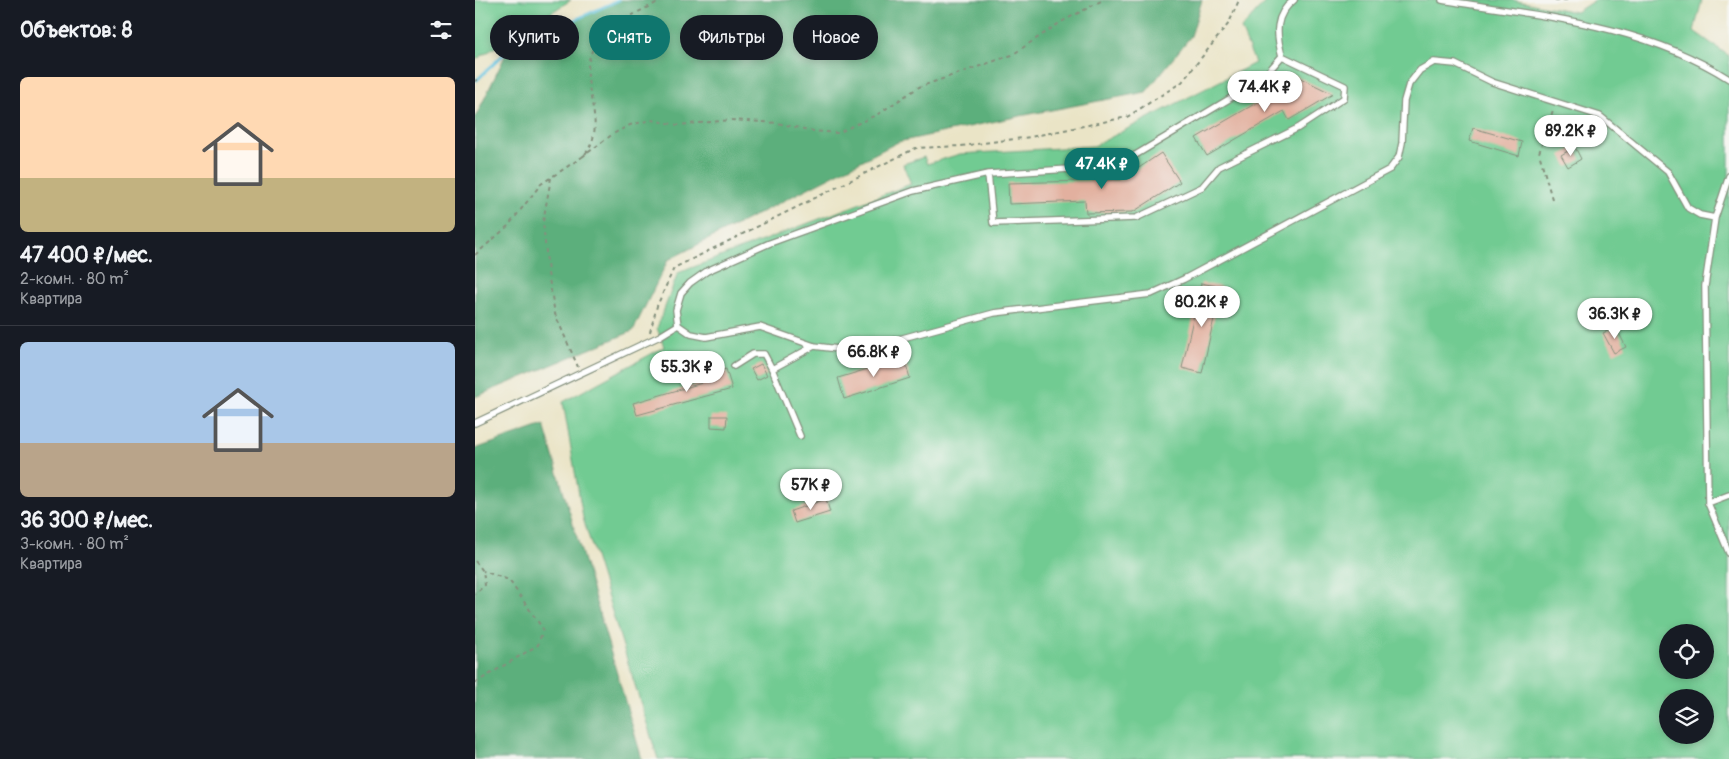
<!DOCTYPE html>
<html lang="ru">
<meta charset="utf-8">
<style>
:root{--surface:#171b24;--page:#20242c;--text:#f1f3f6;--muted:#9ea1a6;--line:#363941;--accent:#0f766e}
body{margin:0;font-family:Pangolin,sans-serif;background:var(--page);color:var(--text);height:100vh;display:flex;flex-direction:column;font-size:19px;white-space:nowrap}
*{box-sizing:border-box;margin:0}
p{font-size:16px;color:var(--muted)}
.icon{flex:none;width:28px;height:28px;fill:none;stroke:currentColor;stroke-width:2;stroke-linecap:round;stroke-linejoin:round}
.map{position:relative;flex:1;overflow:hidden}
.drawer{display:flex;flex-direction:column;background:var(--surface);width:475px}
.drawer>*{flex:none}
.top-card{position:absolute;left:15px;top:15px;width:475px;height:45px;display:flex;gap:10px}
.buttons{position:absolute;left:1184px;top:624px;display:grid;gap:10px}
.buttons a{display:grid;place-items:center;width:55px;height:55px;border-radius:50%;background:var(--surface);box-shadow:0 2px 8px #0003;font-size:25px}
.price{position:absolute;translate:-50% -42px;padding:0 11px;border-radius:18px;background:#fff;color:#222;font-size:16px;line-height:32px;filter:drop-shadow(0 1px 2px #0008)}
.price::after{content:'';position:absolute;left:50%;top:30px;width:15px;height:11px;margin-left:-8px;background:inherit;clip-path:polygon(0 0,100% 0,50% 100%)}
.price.on{background:var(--accent);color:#fff}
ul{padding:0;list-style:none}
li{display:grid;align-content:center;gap:10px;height:265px;padding:0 20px}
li+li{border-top:1px solid var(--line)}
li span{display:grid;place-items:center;height:155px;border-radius:8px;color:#555}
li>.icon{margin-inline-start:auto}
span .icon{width:90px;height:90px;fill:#fffc;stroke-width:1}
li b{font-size:21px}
h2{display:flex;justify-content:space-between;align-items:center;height:60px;padding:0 20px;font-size:21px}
.pill{padding:0 18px;border-radius:22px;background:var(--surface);box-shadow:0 2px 8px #0003;font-size:18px;line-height:45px}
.pill.on{background:var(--accent);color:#fff}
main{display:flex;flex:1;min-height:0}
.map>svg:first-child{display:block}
.green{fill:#71cb92;stroke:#488463;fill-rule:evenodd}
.forest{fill:#5caf7c;stroke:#3e7658}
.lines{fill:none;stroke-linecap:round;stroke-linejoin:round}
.stream{stroke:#64c5e2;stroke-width:3}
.building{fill:#e2b09f}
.service-casing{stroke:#84907d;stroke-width:8}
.path{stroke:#84907d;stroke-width:2;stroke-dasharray:4 4;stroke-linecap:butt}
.service{stroke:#fff;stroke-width:5.5}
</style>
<main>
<section class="drawer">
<h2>Объектов: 8<svg class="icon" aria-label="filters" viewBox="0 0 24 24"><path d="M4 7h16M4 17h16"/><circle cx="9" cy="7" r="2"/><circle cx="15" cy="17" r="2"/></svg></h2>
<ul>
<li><span style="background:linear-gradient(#ffd9b3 65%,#c2b280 0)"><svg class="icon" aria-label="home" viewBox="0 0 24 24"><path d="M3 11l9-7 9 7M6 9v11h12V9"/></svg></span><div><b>47 400 ₽/мес.</b><p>2-комн. · 80 m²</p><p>Квартира</p></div></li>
<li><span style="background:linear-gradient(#a9c7e8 65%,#b9a48a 0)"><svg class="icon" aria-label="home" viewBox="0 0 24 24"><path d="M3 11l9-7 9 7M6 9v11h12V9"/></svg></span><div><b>36 300 ₽/мес.</b><p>3-комн. · 80 m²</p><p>Квартира</p></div></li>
</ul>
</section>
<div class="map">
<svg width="1254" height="759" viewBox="0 0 1254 759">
<rect width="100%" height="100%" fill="#f6f6f2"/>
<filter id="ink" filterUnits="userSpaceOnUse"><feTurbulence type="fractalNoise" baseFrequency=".02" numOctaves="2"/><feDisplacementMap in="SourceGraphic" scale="10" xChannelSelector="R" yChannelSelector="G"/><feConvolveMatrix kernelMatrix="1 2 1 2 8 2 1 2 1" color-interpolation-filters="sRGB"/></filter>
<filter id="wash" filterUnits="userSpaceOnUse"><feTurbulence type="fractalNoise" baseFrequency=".0096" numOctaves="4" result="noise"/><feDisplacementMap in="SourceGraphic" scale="20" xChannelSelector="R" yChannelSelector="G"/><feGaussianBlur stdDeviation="1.12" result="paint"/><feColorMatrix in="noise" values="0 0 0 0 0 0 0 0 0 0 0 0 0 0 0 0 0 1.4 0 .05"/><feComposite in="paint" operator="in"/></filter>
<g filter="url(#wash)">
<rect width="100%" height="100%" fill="#eae4c6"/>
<!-- green -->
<path class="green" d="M 0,0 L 96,0 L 0,60 Z
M 792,0 L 1036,0 L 1101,12 L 1120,0 L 1227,0 L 1219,31 L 1254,56 L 1254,759 L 183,759 L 108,518 L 88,402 L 189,347 L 182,328 L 203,273 L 436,184 L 428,164 L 449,157 L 452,164 L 485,154 L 619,146 L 780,63 L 766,29 ZM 1192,632 L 1230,632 L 1230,670 L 1192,670 ZM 1192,698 L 1230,698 L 1230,735 L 1192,735 Z"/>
<!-- forest -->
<path class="forest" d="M 144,0 L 727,0 L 716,36 L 671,92 L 545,116 L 423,142 L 193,260 L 158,331 L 0,397 L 0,118 L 33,50 Z
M 69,425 L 167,759 L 0,759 L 0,449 Z"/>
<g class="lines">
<!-- stream -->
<path class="stream" d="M 2,80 L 33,50 L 144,0"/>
</g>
<g id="blocks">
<!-- building -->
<path class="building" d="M 815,73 L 858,94 L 814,120 L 809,111 L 732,156 L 721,138 L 807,88 Z
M 998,128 L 1047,142 L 1044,156 L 994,141 Z
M 1100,147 L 1106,159 L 1093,167 L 1086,155 Z
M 686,153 L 705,182 L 658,212 L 611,213 L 610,201 L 534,204 L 533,183 L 646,180 Z
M 726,283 L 746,287 L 727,373 L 707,368 Z
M 1141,327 L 1151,347 L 1139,353 L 1128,333 Z
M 429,358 L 435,378 L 369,399 L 363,378 Z
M 286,364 L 292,375 L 282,380 L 276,369 Z
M 251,369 L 257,389 L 162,415 L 158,403 L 227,383 L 225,376 Z
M 236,416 L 252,416 L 251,428 L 236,427 Z
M 351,499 L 355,512 L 320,523 L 316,511 Z"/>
</g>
</g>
<g filter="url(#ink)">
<use href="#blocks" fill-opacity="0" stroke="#84907d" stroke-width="1"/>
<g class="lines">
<defs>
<path id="service" d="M 967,0 C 1065,16 1168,24 1254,79
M 513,174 L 518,223 L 661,218 L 727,187 L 744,167 L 823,128 L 869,98 L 870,86 L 807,56
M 1254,176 L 1240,218 L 1230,286 L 1233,503 L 1254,553
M 203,325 L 216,334 L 231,337 L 285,327 L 339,346 L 363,349 L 391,348 L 519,313 L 676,294 L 709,279 L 915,169 L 924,157 L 927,143 L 929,101 L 934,84 L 945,70 L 959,62 L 980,64 L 1017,82 L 1125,116 L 1193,172 L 1213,208 L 1225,215 L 1240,218
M 259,366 L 278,354 L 289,354 L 297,369 L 339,346
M 297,369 L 325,436
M 0,423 L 185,336 L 203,325 L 201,310 L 206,293 L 215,283 L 232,271 L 295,243 L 438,191 L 513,174 L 642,166 L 786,80 L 807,56 C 801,34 799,15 819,0
M 1233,503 L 1254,495"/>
</defs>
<!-- service casing -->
<use href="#service" class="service-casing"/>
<!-- path -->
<path class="path" d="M 1080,0 L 1092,0
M 0,81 L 2,80
M 110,154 C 139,118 90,74 128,35 C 144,20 168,10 187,0
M 107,157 L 138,134 L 155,125 L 176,120 L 203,125 L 256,120 L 302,123 L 338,131 L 363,133 L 403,114 L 444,87 L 537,55 L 586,22 L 628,0
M 76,178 L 68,222 L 73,273 L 80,314 L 103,367
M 1077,199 L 1064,153 L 1078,110
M 0,255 L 33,226 L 66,184 L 107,157
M 175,332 L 182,306 L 199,268 L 441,148 L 486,146 L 555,137 L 652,117 L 707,82 L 754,23 L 764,0
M 0,561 L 8,571 L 10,585 L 0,594
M 0,683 L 63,645 L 68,629 L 34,580 L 8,571"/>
<!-- service -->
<use href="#service" class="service"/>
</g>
</g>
</svg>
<div class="buttons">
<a><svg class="icon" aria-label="locate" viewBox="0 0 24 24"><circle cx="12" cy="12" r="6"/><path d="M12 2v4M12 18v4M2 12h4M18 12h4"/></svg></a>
<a><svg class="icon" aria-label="layers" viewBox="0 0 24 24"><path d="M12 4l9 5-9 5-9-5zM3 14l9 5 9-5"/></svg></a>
</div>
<b class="price" style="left:790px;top:113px">74.4K ₽</b>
<b class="price" style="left:1096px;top:157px">89.2K ₽</b>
<b class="price on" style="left:627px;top:190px">47.4K ₽</b>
<b class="price" style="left:727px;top:328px">80.2K ₽</b>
<b class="price" style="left:1140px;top:340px">36.3K ₽</b>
<b class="price" style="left:399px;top:378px">66.8K ₽</b>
<b class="price" style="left:212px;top:393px">55.3K ₽</b>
<b class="price" style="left:336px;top:511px">57K ₽</b>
<div class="top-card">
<a class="pill">Купить</a>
<a class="pill on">Снять</a>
<a class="pill">Фильтры</a>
<a class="pill">Новое</a>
</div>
</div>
</main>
